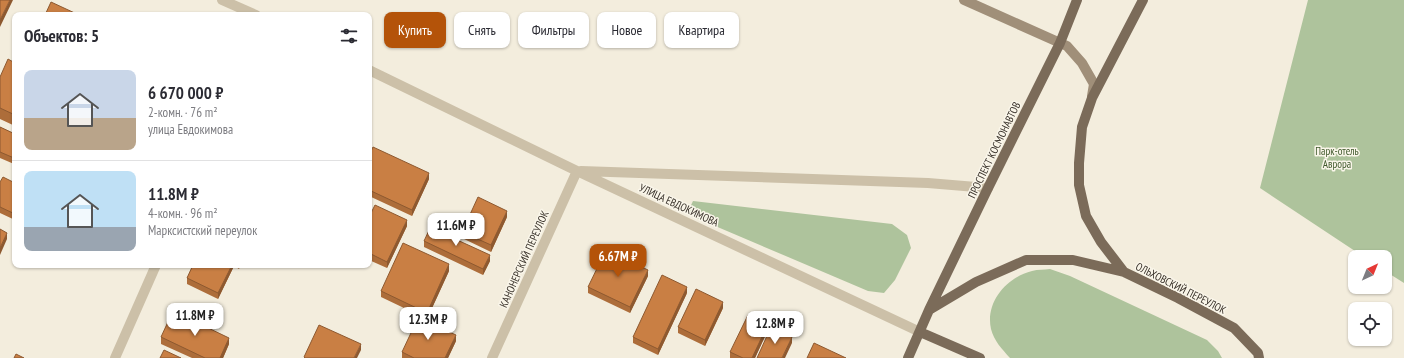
<!DOCTYPE html>
<html lang="ru">
<meta charset="utf-8">
<style>
:root{--surface:#fff;--page:#f2f2f3;--text:#2b2b33;--muted:#7c7c81;--line:#e1e1e2;--accent:#b45309}
body{margin:0;font-family:"PT Sans Narrow",sans-serif;background:var(--page);color:var(--text);height:100vh;display:flex;flex-direction:column;font-size:15px;white-space:nowrap}
*{box-sizing:border-box;margin:0}
p{font-size:13px;color:var(--muted)}
.icon{flex:none;width:22px;height:22px;fill:none;stroke:currentColor;stroke-width:2;stroke-linecap:round;stroke-linejoin:round}
.map{position:relative;flex:1;overflow:hidden}
.drawer{position:absolute;left:12px;top:12px;width:360px;height:256px;display:flex;flex-direction:column;background:var(--surface);border-radius:8px;box-shadow:0 1px 3px #0004}
.drawer>*{flex:none}
.banner{position:absolute;left:384px;top:12px;width:380px;height:36px;display:flex;gap:8px}
.needle{width:26px;rotate:43deg}
.buttons{position:absolute;left:1348px;top:250px;display:grid;gap:8px}
.buttons a{display:grid;place-items:center;width:44px;height:44px;border-radius:8px;background:var(--surface);box-shadow:0 1px 3px #0004;font-size:20px}
.price{position:absolute;translate:-50% -34px;padding:0 9px;border-radius:8px;background:#fff;color:#222;font-size:13px;line-height:26px;filter:drop-shadow(0 1px 2px #0008)}
.price::after{content:'';position:absolute;left:50%;top:24px;width:12px;height:9px;margin-left:-6px;background:inherit;clip-path:polygon(0 0,100% 0,50% 100%)}
.price.selected{background:var(--accent);color:#fff}
ul{padding:0;list-style:none}
li{display:flex;align-items:center;gap:12px;height:100px;padding:0 12px}
li+li{border-top:1px solid var(--line)}
li span{display:grid;place-items:center;flex:none;width:112px;height:80px;border-radius:8px;color:#555}
li>.icon{margin-inline-start:auto}
span .icon{width:48px;height:48px;fill:#fffc;stroke-width:1}
li b{font-size:17px}
h2{display:flex;justify-content:space-between;align-items:center;height:48px;padding:0 12px;font-size:17px}
.chip{padding:0 14px;border-radius:8px;background:var(--surface);box-shadow:0 1px 3px #0004;font-size:14px;line-height:36px}
.chip.selected{background:var(--accent);color:#fff}
.map>svg:first-child{display:block}
.green{fill:#aec39c}
.lines{fill:none;stroke-linecap:round;stroke-linejoin:round}
.street{stroke:#ccc0a8;stroke-width:10}
.secondary{stroke:#a08f79;stroke-width:10}
.primary{stroke:#7b6b59;stroke-width:10}
.wall{fill:#ad6d3a}
.shaded-wall{fill:#8d5930}
.building{fill:#c97f44;stroke:#8d5930}
.labels{text-anchor:middle;dominant-baseline:central;stroke-width:3;stroke-linejoin:round;paint-order:stroke}
.street-label{font-size:11px;fill:#383129;stroke:#faf6ea}
.park-label{font-size:11px;fill:#3f582b;stroke:#faf6ea}
</style>
<div class="map">
<svg width="1404" height="358" viewBox="0 0 1404 358">
<rect width="100%" height="100%" fill="#f3eddd"/>
<!-- green -->
<path class="green" d="M 1308,0 L 1404,0 L 1404,283 L 1385,271 L 1385,257 L 1364,257 L 1260,188 Z
M 693,201 L 892,224 L 907,235 L 911,248 L 895,280 L 884,293 L 868,291 L 687,214 Z
M 1050,269 L 1070,276 L 1207,340 L 1218,351 L 1222,358 L 1010,358 C 1002,349 994,341 991,329 C 985,302 1007,277 1032,271 C 1038,269 1044,270 1050,269 Z"/>
<g class="lines">
<!-- street -->
<path class="street" d="M 222,0 L 256,15
M 369,70 L 577,171 L 920,332
M 581,171 L 928,183 L 988,188
M 115,358 L 156,265
M 492,358 L 577,171"/>
<!-- secondary -->
<path class="secondary" d="M 964,0 L 1067,46 L 1082,63 L 1094,84 L 1092,96"/>
<!-- primary -->
<path class="primary" d="M 1143,0 L 1092,98 L 1082,127 L 1079,163 L 1079,185 L 1086,216 L 1101,242 L 1124,272 L 1178,298 L 1234,328 L 1258,353 L 1259,358
M 929,310 L 976,282 L 1026,260 L 1073,260 L 1124,272
M 920,332 L 980,358
M 908,358 L 929,310 L 988,188 L 1060,43 L 1077,0"/>
</g>
<!-- wall -->
<path class="wall" d="M 15,63 L 15,126 L 0,119 L 0,77 Z
M 0,127 L 15,134 L 14,164 L 0,158 Z
M 369,155 L 429,179 L 412,216 L 369,196 Z
M 0,182 L 15,183 L 15,220 L 0,213 Z
M 369,217 L 407,226 L 387,268 L 369,260 Z
M 507,217 L 491,252 L 462,238 L 462,232 Z
M 457,239 L 490,261 L 483,275 L 424,247 L 424,241 Z
M 193,265 L 241,265 L 239,269 L 234,266 L 218,299 L 187,284 L 187,278 Z
M 449,271 L 427,319 L 381,297 L 381,291 Z
M 648,276 L 630,313 L 588,293 L 588,287 Z
M 687,293 L 658,355 L 633,343 L 633,337 Z
M 723,308 L 705,346 L 678,333 L 678,327 Z
M 768,330 L 755,358 L 730,358 L 730,352 Z
M 161,337 L 229,344 L 223,358 L 192,358 L 161,344 Z
M 456,341 L 448,358 L 402,358 L 402,352 Z"/>
<!-- shaded-wall -->
<path class="shaded-wall" d="M 10,0 L 13,0 L 0,27 L 0,20 Z
M 15,156 L 15,162 L 14,164 L 14,158 Z
M 429,173 L 429,179 L 412,216 L 412,210 Z
M 507,211 L 507,217 L 491,252 L 491,245 Z
M 407,220 L 407,226 L 387,268 L 387,262 Z
M 7,233 L 7,239 L 0,255 L 0,248 Z
M 490,255 L 490,261 L 483,275 L 483,269 Z
M 449,264 L 449,271 L 427,319 L 427,313 Z
M 232,265 L 234,265 L 234,266 L 218,299 L 218,293 Z
M 648,270 L 648,276 L 630,313 L 630,307 Z
M 687,287 L 687,293 L 658,355 L 658,349 Z
M 723,302 L 723,308 L 705,346 L 705,340 Z
M 768,324 L 768,330 L 755,358 L 752,358 Z
M 456,335 L 456,341 L 448,358 L 445,358 Z
M 792,337 L 792,343 L 785,358 L 782,358 Z
M 229,338 L 229,344 L 223,358 L 220,358 Z
M 361,344 L 361,350 L 357,358 L 354,358 Z"/>
<!-- building -->
<path class="building" d="M 0,0 L 10,0 L 0,20 Z
M 51,2 L 79,15 L 45,15 Z
M 8,59 L 15,63 L 15,115 L 0,108 L 0,77 Z
M 0,127 L 15,134 L 15,156 L 14,158 L 0,152 Z
M 373,147 L 429,173 L 412,210 L 369,190 L 369,155 Z
M 3,177 L 15,183 L 15,214 L 0,207 L 0,182 Z
M 478,197 L 507,211 L 491,245 L 462,232 Z
M 375,205 L 407,220 L 387,262 L 369,253 L 369,217 Z
M 432,224 L 457,235 L 455,239 L 490,255 L 483,269 L 424,241 Z
M 0,229 L 7,233 L 0,248 Z
M 403,243 L 449,264 L 427,313 L 381,291 Z
M 606,250 L 648,270 L 630,307 L 588,287 Z
M 193,265 L 232,265 L 218,293 L 187,278 Z
M 662,275 L 687,287 L 658,349 L 633,337 Z
M 696,289 L 723,302 L 705,340 L 678,327 Z
M 173,311 L 229,338 L 220,358 L 205,358 L 161,337 Z
M 748,315 L 768,324 L 752,358 L 743,358 L 730,352 Z
M 418,318 L 456,335 L 445,358 L 414,358 L 402,352 Z
M 319,325 L 361,344 L 354,358 L 305,358 L 304,357 Z
M 771,327 L 792,337 L 782,358 L 757,358 Z
M 814,343 L 846,358 L 807,358 Z
M 164,350 L 181,358 L 160,358 Z
M 16,354 L 24,358 L 14,358 Z"/>
<g class="labels">
<!-- street labels -->
<g class="street-label">
<text transform="translate(994 150) rotate(-64)">ПРОСПЕКТ КОСМОНАВТОВ</text>
<text transform="translate(679 205) rotate(25)">УЛИЦА ЕВДОКИМОВА</text>
<text transform="translate(524 259) rotate(-66)">КАНОНЕРСКИЙ ПЕРЕУЛОК</text>
<text transform="translate(1181 288) rotate(27)">ОЛЬХОВСКИЙ ПЕРЕУЛОК</text>
</g>
<!-- park labels -->
<g class="park-label">
<text x="1337" y="151">Парк-отель<tspan x="1337" dy="13">Аврора</tspan></text>
</g>
</g>
</svg>
<div class="buttons">
<a><svg class="needle" viewBox="-14 -14 28 28"><path d="M0-13l5 13h-10z" fill="#e53935"/><path d="M0 13l5-13h-10z" fill="#7c7c81"/></svg></a>
<a><svg class="icon" aria-label="locate" viewBox="0 0 24 24"><circle cx="12" cy="12" r="6"/><path d="M12 2v4M12 18v4M2 12h4M18 12h4"/></svg></a>
</div>
<b class="price" style="left:456px;top:247px">11.6M ₽</b>
<b class="price selected" style="left:618px;top:278px">6.67M ₽</b>
<b class="price" style="left:195px;top:337px">11.8M ₽</b>
<b class="price" style="left:428px;top:341px">12.3M ₽</b>
<b class="price" style="left:775px;top:345px">12.8M ₽</b>
<div class="banner">
<a class="chip selected">Купить</a>
<a class="chip">Снять</a>
<a class="chip">Фильтры</a>
<a class="chip">Новое</a>
<a class="chip">Квартира</a>
</div>
<section class="drawer">
<h2>Объектов: 5<svg class="icon" aria-label="filters" viewBox="0 0 24 24"><path d="M4 7h16M4 17h16"/><circle cx="9" cy="7" r="2"/><circle cx="15" cy="17" r="2"/></svg></h2>
<ul>
<li><span style="background:linear-gradient(#c9d6e8 60%,#b9a48a 0)"><svg class="icon" aria-label="home" viewBox="0 0 24 24"><path d="M3 11l9-7 9 7M6 9v11h12V9"/></svg></span><div><b>6 670 000 ₽</b><p>2-комн. · 76 m²</p><p>улица Евдокимова</p></div></li>
<li><span style="background:linear-gradient(#bfe0f5 70%,#9aa5b1 0)"><svg class="icon" aria-label="home" viewBox="0 0 24 24"><path d="M3 11l9-7 9 7M6 9v11h12V9"/></svg></span><div><b>11.8M ₽</b><p>4-комн. · 96 m²</p><p>Марксистский переулок</p></div></li>
</ul>
</section>
</div>
